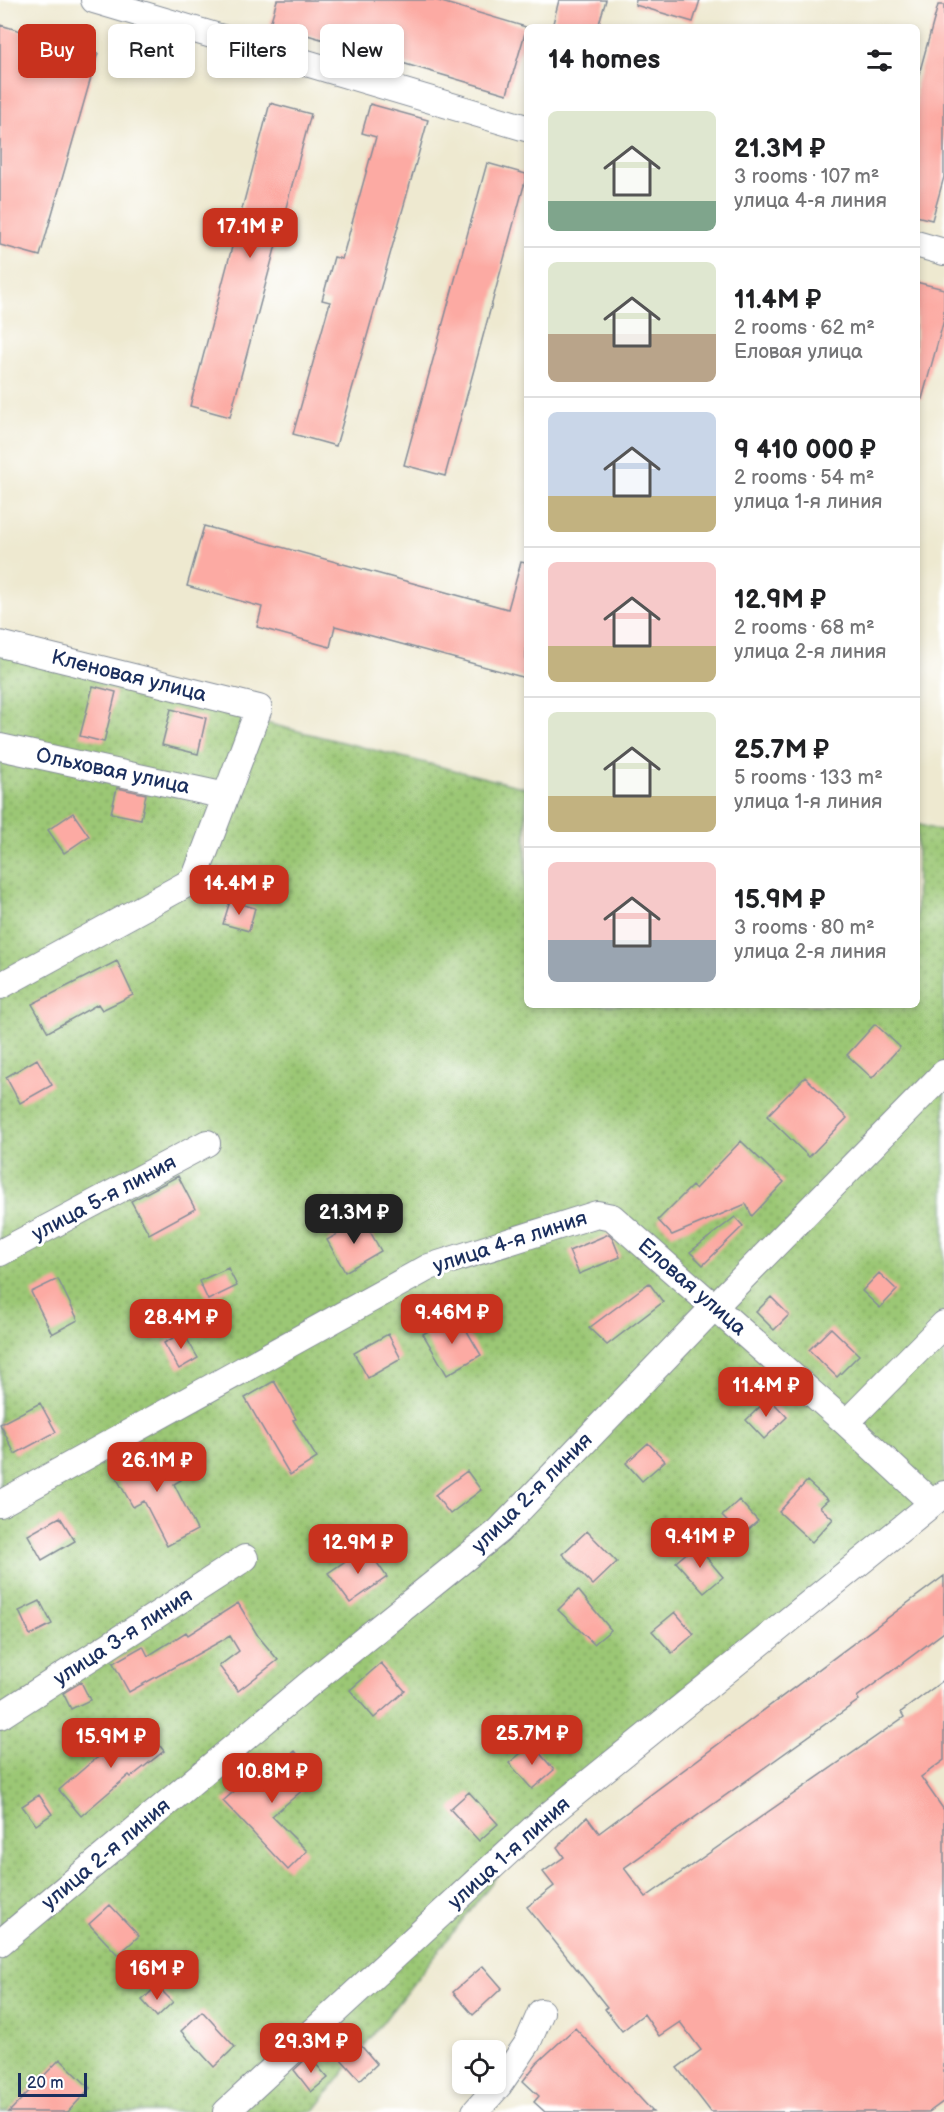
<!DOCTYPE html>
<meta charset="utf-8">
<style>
:root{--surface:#fff;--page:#f2f2f2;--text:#202124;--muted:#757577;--line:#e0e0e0;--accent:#c8321e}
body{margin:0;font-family:"Balsamiq Sans",sans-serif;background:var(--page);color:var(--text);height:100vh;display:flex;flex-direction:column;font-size:22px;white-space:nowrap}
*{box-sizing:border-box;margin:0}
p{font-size:20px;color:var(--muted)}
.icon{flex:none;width:33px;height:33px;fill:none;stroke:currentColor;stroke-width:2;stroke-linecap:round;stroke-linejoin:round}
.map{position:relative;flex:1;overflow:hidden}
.details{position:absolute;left:524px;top:24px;width:396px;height:984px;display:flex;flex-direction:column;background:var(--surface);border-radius:9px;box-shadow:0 3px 9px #0003}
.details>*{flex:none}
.top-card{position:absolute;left:18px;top:24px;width:416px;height:54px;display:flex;gap:12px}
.buttons{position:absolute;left:452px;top:2040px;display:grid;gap:12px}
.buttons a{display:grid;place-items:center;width:54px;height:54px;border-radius:9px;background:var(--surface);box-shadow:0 3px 9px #0003;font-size:30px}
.scale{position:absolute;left:18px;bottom:15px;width:69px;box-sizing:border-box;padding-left:6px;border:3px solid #1b2f5e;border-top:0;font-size:16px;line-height:21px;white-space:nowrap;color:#1b2f5e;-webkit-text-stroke:4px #fff;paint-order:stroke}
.price{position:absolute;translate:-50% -51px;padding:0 14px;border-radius:12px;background:var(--accent);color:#fff;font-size:20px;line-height:39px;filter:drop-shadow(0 2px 3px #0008)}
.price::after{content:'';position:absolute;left:50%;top:36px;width:18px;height:14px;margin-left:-9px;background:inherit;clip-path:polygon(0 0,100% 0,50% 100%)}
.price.active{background:#222;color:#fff}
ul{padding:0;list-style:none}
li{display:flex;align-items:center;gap:18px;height:150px;padding:0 24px}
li+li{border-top:2px solid var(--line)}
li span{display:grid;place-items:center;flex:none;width:168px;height:120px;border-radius:9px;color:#555}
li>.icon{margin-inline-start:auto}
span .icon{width:72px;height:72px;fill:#fffc;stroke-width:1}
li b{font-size:26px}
h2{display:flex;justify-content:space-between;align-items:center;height:72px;padding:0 24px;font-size:26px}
.pill{padding:0 21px;border-radius:9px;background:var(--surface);box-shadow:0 3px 9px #0003;font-size:21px;line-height:54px}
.pill.active{background:var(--accent);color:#fff}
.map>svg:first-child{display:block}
.grass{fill:url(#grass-dots);stroke:#5b7b69;stroke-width:1.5}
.building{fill:#fcaaa3}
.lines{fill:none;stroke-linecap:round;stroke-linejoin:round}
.street-casing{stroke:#848c97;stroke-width:28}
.street{stroke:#fff;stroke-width:26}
.labels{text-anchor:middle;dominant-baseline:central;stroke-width:6;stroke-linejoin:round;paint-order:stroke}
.street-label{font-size:21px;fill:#1b2f5e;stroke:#fff}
</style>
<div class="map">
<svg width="944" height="2112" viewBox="0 0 944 2112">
<defs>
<pattern id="grass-dots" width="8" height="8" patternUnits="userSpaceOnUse" patternTransform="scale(1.5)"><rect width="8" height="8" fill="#9bc774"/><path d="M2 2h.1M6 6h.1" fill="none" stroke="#7ea262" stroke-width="1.8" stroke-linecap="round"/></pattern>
</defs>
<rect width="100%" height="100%" fill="#fff"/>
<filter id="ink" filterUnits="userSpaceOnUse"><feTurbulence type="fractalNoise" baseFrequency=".0167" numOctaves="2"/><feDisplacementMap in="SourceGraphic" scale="12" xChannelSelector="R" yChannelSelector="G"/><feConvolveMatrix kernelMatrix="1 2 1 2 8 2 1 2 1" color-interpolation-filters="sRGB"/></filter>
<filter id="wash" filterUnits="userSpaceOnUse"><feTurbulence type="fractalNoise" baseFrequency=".008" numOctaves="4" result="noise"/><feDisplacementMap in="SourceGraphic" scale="24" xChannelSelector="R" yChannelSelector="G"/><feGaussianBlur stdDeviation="1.35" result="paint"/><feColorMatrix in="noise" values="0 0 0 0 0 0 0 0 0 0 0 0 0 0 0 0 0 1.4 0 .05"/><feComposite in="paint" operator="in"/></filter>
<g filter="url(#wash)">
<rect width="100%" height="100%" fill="#eee9d0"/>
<!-- grass -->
<path class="grass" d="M 0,651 L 218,711 L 526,788 L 526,1005 L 916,1005 L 917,824 L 944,832 L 944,1504 L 553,1804 L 313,2112 L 0,2112 Z"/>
<g id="blocks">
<!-- building -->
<path class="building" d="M 277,0 L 435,0 L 526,27 L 526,30 L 507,94 L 270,24 Z
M 559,0 L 606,0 L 598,27 L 552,27 Z
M 636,0 L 700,0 L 693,22 L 635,5 Z
M 938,5 L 944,5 L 944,177 L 932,220 L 916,216 L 916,85 Z
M 0,25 L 98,53 L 40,256 L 0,245 Z
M 270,103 L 311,114 L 230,417 L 190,406 Z
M 370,104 L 428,120 L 336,446 L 293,434 L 330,302 L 322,300 L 334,257 L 342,259 L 376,137 L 362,133 Z
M 487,163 L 526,174 L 526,178 L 445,476 L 404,465 Z
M 916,282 L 944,289 L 944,320 L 922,399 L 916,398 Z
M 204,526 L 508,609 L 521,562 L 526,563 L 526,678 L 335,626 L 330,647 L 257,627 L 262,607 L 187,586 Z
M 93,686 L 116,692 L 104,742 L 80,736 Z
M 171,709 L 206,718 L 198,754 L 162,745 Z
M 117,788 L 146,794 L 141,819 L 111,813 Z
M 73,813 L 89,836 L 64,853 L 48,830 Z
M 230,901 L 255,908 L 249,931 L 223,924 Z
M 117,961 L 133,995 L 102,1010 L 98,1004 L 48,1032 L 32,1004 Z
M 875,1024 L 900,1047 L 872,1078 L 847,1055 Z
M 37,1059 L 52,1085 L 20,1103 L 6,1077 Z
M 805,1077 L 847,1118 L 809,1157 L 767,1116 Z
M 741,1141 L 784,1182 L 752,1216 L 746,1204 L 672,1235 L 658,1220 L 692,1186 L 695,1189 Z
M 178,1176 L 195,1209 L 149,1234 L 131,1201 Z
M 735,1217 L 743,1226 L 703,1265 L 690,1252 Z
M 363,1219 L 381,1251 L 345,1272 L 327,1240 Z
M 609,1234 L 612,1237 L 620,1257 L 579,1274 L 569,1251 Z
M 228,1268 L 237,1286 L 208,1300 L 199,1281 Z
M 879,1273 L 897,1290 L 880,1308 L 862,1291 Z
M 58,1279 L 78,1320 L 52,1334 L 31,1292 Z
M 649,1283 L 663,1302 L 607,1345 L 589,1328 Z
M 771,1297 L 789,1315 L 774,1330 L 756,1312 Z
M 457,1314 L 481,1355 L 447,1375 L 423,1334 Z
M 831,1328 L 859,1355 L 837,1377 L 809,1350 Z
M 183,1332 L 198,1358 L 179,1369 L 164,1343 Z
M 388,1334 L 401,1359 L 368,1378 L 354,1353 Z
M 274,1381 L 296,1419 L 293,1420 L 317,1458 L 290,1475 L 245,1398 Z
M 769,1398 L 787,1417 L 764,1439 L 746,1420 Z
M 40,1403 L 56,1432 L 15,1454 L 0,1424 Z
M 648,1443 L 665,1461 L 642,1481 L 626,1463 Z
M 160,1445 L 181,1480 L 174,1484 L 197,1530 L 167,1546 L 144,1501 L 133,1507 L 113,1472 Z
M 467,1471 L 481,1490 L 450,1514 L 435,1495 Z
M 807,1481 L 828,1500 L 820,1507 L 833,1519 L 812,1542 L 779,1512 Z
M 739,1500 L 758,1521 L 741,1536 L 722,1516 Z
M 60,1517 L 75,1541 L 42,1560 L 28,1535 Z
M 587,1531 L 617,1562 L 593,1585 L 562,1554 Z
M 696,1545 L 723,1577 L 704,1593 L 676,1562 Z
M 366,1547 L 387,1577 L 350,1603 L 328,1573 Z
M 944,1576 L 944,1632 L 857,1697 L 859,1700 L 624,1868 L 646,1897 L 904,1717 L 901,1712 L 944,1680 L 944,1760 L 921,1777 L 944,1810 L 944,2101 L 929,2112 L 711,2112 L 677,2068 L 701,2050 L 680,2022 L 659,2036 L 644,2014 L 622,2031 L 605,2009 L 607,2007 L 527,1907 L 554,1886 L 543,1872 L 564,1857 L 557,1847 L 587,1817 L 599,1833 Z
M 578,1590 L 611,1630 L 594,1644 L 558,1610 Z
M 40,1601 L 52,1624 L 30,1635 L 19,1611 Z
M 238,1603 L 258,1636 L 278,1660 L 238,1691 L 219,1666 L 239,1651 L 230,1636 L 129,1692 L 113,1663 L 143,1646 L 148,1656 L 186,1632 L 188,1635 Z
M 675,1612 L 694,1634 L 672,1653 L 652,1631 Z
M 381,1663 L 405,1691 L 374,1718 L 350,1690 Z
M 81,1682 L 90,1700 L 71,1709 L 63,1693 Z
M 143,1724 L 164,1751 L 131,1777 L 129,1775 L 81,1816 L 59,1790 L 89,1764 Z
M 532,1744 L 554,1770 L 532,1789 L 509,1763 Z
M 295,1751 L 317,1778 L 272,1816 L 307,1851 L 288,1870 L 223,1801 L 274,1756 L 280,1763 Z
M 469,1792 L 498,1824 L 479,1841 L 450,1809 Z
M 39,1795 L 52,1814 L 36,1825 L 22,1806 Z
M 110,1905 L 139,1936 L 118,1955 L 89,1924 Z
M 483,1966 L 502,1988 L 473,2015 L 453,1992 Z
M 157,1986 L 173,2002 L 157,2017 L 142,2000 Z
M 202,2011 L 235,2047 L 214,2067 L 181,2031 Z
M 575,2028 L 590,2044 L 653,2112 L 545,2112 L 534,2102 L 539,2096 L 523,2081 L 537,2063 Z
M 357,2041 L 377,2064 L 360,2080 L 339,2057 Z
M 309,2056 L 328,2078 L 311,2092 L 294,2070 Z
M 60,2059 L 90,2088 L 68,2112 L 9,2112 Z"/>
</g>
</g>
<g filter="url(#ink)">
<use href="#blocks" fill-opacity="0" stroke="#848c97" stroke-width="1.5"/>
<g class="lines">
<defs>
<path id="street" d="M 94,0 L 526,128
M 916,244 L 944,252
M 0,644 L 259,708 L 194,880 L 0,986
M 0,747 L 226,796
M 0,1253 L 207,1143
M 846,1423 L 944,1324
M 0,1504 L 429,1267 L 597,1214 L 612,1217 L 846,1423 L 932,1503
M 0,1716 L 245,1558
M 0,1943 L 308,1685 L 499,1531 L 714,1307 L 944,1073
M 226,2112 L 545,1818 L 944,1494
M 475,2112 L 499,2085 L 527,2044 L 541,2012"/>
</defs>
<!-- street casing -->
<use href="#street" class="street-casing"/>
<!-- street -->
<use href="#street" class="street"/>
</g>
</g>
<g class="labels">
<!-- street labels -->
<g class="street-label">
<text transform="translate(129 676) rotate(14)">Кленовая улица</text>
<text transform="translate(113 771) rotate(12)">Ольховая улица</text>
<text transform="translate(104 1198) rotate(-28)">улица 5-я линия</text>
<text transform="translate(510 1242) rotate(-18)">улица 4-я линия</text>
<text transform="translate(692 1287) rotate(41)">Еловая улица</text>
<text transform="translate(532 1493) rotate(-45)">улица 2-я линия</text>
<text transform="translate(123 1637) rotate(-33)">улица 3-я линия</text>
<text transform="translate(509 1853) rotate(-42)">улица 1-я линия</text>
<text transform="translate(106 1854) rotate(-40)">улица 2-я линия</text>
</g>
</g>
</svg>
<div class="buttons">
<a><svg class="icon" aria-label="locate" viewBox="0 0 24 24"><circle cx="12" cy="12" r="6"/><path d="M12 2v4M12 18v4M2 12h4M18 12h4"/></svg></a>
</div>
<div class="scale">20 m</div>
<b class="price" style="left:250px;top:259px">17.1M ₽</b>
<b class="price" style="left:239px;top:916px">14.4M ₽</b>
<b class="price active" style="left:354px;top:1245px">21.3M ₽</b>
<b class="price" style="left:452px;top:1345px">9.46M ₽</b>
<b class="price" style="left:181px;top:1350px">28.4M ₽</b>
<b class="price" style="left:766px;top:1418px">11.4M ₽</b>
<b class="price" style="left:157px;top:1493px">26.1M ₽</b>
<b class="price" style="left:700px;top:1569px">9.41M ₽</b>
<b class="price" style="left:358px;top:1575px">12.9M ₽</b>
<b class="price" style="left:532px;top:1766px">25.7M ₽</b>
<b class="price" style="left:111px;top:1769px">15.9M ₽</b>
<b class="price" style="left:272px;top:1804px">10.8M ₽</b>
<b class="price" style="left:157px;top:2001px">16M ₽</b>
<b class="price" style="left:311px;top:2074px">29.3M ₽</b>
<div class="top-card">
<a class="pill active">Buy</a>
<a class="pill">Rent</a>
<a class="pill">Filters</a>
<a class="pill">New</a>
</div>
<section class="details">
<h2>14 homes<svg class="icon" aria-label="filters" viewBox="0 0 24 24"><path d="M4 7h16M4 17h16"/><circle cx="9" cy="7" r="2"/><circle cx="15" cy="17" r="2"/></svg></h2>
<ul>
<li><span style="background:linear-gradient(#dfe7d0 75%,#7fa58c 0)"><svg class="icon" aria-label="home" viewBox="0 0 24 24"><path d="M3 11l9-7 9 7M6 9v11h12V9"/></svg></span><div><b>21.3M ₽</b><p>3 rooms · 107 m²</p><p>улица 4-я линия</p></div></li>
<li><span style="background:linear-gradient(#dfe7d0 60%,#b9a48a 0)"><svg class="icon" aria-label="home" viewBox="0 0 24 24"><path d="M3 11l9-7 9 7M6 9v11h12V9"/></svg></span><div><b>11.4M ₽</b><p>2 rooms · 62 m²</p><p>Еловая улица</p></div></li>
<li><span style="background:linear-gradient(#c9d6e8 70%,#c2b280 0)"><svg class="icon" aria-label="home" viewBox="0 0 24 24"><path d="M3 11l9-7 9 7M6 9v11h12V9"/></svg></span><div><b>9 410 000 ₽</b><p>2 rooms · 54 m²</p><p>улица 1-я линия</p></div></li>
<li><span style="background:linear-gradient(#f6c9c9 70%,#c2b280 0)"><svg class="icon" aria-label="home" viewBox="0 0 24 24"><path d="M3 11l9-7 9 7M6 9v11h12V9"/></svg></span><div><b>12.9M ₽</b><p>2 rooms · 68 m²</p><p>улица 2-я линия</p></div></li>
<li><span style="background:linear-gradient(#dfe7d0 70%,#c2b280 0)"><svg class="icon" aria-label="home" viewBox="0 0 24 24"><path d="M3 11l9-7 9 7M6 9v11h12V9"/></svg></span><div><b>25.7M ₽</b><p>5 rooms · 133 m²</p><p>улица 1-я линия</p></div></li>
<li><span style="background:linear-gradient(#f6c9c9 65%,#9aa5b1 0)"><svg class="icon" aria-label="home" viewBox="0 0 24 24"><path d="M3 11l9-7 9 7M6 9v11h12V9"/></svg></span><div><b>15.9M ₽</b><p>3 rooms · 80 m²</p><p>улица 2-я линия</p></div></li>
</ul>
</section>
</div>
